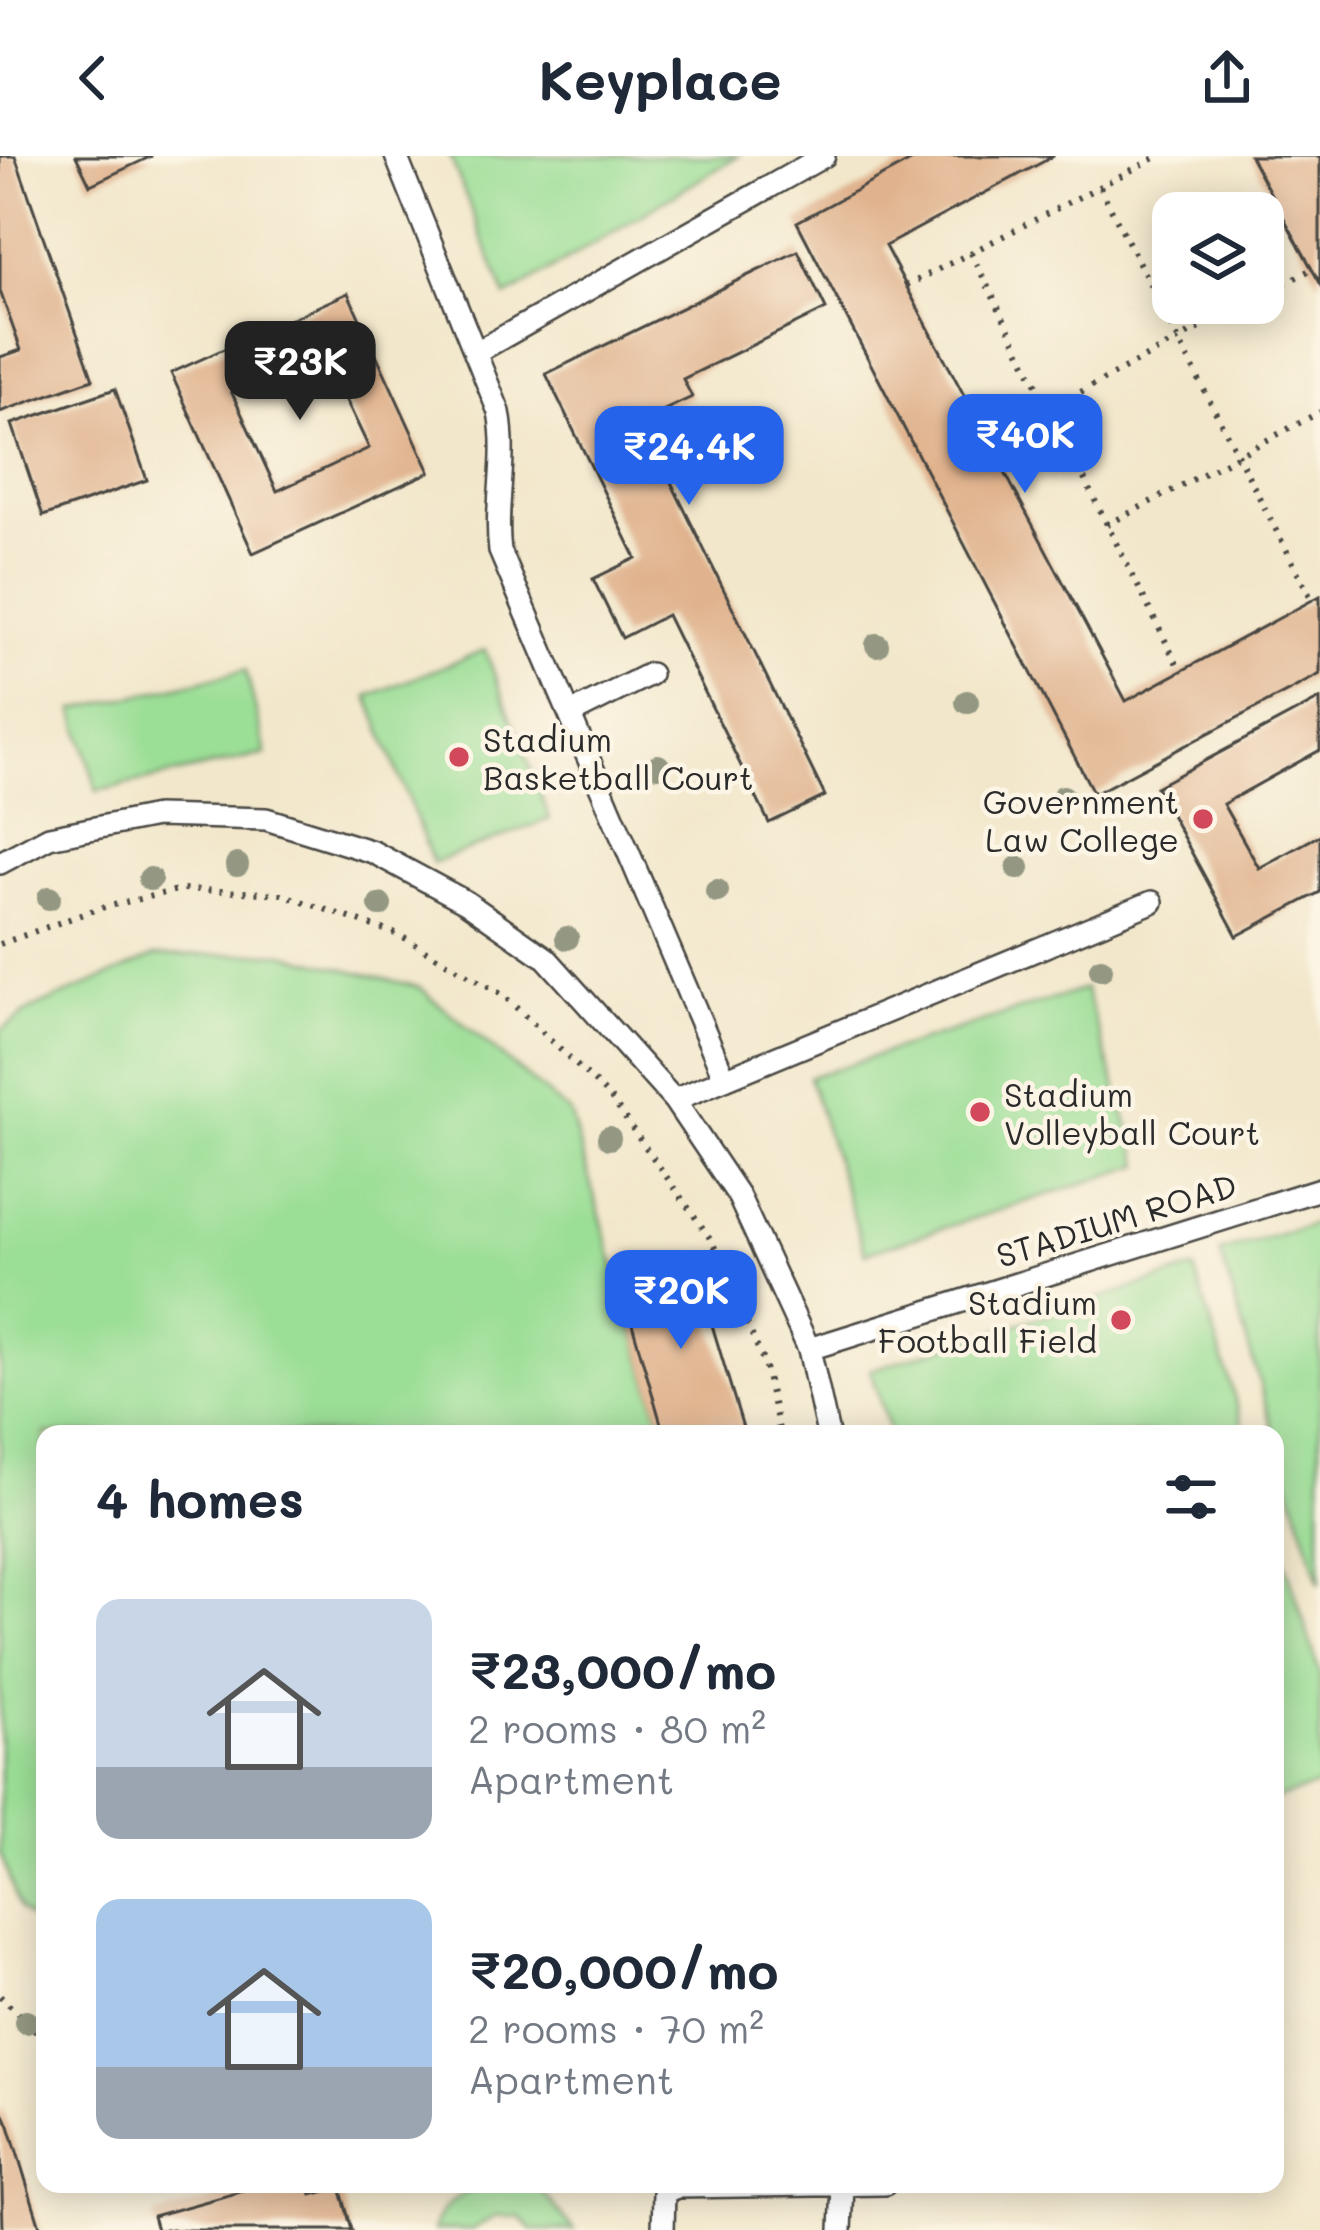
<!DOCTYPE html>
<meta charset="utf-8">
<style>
:root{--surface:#fff;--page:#f6f6f7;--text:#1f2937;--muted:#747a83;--accent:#2563eb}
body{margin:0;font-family:Mali,sans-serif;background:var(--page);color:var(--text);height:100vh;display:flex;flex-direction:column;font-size:45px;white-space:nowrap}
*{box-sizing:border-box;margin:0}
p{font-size:39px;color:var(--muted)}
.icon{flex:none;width:66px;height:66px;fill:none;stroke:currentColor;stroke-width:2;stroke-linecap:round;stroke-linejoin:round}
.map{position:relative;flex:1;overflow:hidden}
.drawer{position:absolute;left:36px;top:1269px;width:1248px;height:768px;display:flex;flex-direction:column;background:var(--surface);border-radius:24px;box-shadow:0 6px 30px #0003}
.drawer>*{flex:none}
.tools{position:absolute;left:1152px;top:36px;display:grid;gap:24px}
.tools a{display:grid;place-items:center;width:132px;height:132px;border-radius:24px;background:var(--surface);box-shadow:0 6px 30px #0003;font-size:60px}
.price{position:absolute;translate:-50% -102px;padding:0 27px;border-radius:24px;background:var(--accent);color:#fff;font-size:39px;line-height:78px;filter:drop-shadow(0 3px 6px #0008)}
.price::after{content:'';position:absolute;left:50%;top:72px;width:36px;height:27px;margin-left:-18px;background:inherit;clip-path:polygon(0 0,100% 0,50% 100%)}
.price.current{background:#222;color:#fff}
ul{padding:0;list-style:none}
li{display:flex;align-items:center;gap:36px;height:300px;padding:0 60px}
li span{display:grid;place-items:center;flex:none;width:336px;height:240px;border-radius:24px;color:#555}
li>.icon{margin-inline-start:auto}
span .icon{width:144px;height:144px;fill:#fffc;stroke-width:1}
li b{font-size:51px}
h2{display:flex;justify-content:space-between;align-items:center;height:144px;padding:0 60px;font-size:51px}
header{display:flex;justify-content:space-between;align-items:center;height:156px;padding:0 60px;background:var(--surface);font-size:54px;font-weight:700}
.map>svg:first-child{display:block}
.green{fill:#9bde96;stroke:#638460;stroke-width:3}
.building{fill:#e0b28d;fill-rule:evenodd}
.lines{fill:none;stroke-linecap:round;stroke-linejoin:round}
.lane-casing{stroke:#494743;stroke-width:26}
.path{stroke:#494743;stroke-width:6;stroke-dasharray:3 9;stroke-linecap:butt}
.lane{stroke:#fff;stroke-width:21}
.tree{fill:#949882}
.poi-dot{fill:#d1495b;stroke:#fcf5e5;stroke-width:4.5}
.labels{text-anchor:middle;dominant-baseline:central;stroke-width:9;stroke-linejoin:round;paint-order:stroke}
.poi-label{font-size:33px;fill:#2b2b2b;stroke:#fcf5e5;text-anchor:start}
.street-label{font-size:33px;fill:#2b2b2b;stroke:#fcf5e5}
</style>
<header><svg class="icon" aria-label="back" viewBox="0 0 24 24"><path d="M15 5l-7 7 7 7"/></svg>Keyplace<svg class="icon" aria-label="share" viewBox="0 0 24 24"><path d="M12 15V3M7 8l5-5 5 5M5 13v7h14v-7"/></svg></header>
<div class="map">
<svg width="1320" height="2074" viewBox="0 0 1320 2074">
<rect width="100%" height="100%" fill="#fcf5e5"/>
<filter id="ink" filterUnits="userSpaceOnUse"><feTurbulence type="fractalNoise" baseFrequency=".00833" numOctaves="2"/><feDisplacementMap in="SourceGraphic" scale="24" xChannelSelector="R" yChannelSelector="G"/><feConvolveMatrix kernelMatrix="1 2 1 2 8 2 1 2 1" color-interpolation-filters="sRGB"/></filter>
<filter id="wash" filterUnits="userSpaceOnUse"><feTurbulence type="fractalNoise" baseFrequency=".004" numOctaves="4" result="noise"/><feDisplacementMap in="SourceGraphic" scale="48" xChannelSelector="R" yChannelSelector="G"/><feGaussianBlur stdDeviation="2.7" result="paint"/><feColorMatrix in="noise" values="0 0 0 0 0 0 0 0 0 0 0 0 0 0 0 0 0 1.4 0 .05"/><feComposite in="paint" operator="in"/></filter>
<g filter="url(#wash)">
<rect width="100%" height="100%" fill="#f2e7cb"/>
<!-- green -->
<path class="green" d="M 450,0 L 738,0 L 506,141 Z
M 485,494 L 550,663 L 433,707 L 368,540 Z
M 246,514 L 266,598 L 97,635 L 74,554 Z
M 279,797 L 419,831 L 570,957 L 664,1278 L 45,1278 L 45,1778 L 20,1753 L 0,1696 L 0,875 L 30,854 L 155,800 Z
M 1085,833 L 1141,1009 L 865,1097 L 809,921 Z
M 1320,1066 L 1320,1428 L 1220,1096 Z
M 1194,1113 L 1246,1278 L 890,1278 L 870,1214 Z
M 1275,1373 L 1320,1518 L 1320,1629 L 1275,1643 Z
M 483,2028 L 536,2028 L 574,2074 L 532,2074 L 520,2061 L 497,2060 L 470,2074 L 434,2074 C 440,2048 461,2039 483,2028 Z"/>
<g id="blocks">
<!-- building -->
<path class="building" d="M 0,0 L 15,0 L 93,223 L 0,256 L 0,201 L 21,194 L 0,135 Z
M 76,0 L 152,0 L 90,29 Z
M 920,0 L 1054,0 L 885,90 L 1126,545 L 1320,440 L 1320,518 L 1094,638 L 797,66 Z
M 1250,0 L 1320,0 L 1320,127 L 1312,113 Z
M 798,95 L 826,153 L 683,223 L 692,241 L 641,265 L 825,640 L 769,667 L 667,459 L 622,482 L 593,423 L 636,402 L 546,218 Z
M 348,137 L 430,316 L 253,397 L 171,217 ZM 322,193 L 369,292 L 277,335 L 231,235 Z
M 115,233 L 147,324 L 43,360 L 12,268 Z
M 1320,543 L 1320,594 L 1223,648 L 1259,712 L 1320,679 L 1320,736 L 1237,780 L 1156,631 Z
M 692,1103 L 745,1278 L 664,1278 L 619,1123 Z
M 0,1949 L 9,1970 L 41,2074 L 3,2074 Z
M 269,2028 L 309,2028 L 312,2039 L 340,2031 L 352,2074 L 157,2074 L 153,2060 Z"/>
</g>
</g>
<g filter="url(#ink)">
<use href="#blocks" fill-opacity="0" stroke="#494743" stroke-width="3"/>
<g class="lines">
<defs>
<path id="lane" d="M 396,0 L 499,256 C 508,303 494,349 500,395 L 725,923
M 475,197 L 824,0
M 570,558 L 650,518
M 0,707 L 49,681 L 156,660 L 266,663 L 373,696 L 466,746 L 546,802 L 674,944 L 738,1039 L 809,1193
M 674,944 L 1152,746
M 828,1278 L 809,1193 L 1320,1033
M 663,2074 L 664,2036 L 677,2031 L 885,2028
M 841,2074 L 843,2030"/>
</defs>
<!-- lane casing -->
<use href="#lane" class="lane-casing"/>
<!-- path -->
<path class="path" d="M 1100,31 L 1312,444
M 971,97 L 1181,516
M 906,130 L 1159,0
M 1263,139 L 1312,113
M 1049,253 L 1247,147
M 1107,369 L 1320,256
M 0,788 L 97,753 L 182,733 L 281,738 L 399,779 L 503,839 L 610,941 L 712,1085 L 764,1207 L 780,1278
M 0,1840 L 45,1885"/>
<!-- lane -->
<use href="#lane" class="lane"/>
</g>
<!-- trees -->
<g class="tree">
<circle cx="877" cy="489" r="12"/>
<circle cx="967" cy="546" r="12"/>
<circle cx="658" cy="610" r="12"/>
<circle cx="1063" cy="641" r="12"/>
<circle cx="237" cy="709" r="12"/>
<circle cx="1018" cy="712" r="12"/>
<circle cx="150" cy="723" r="12"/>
<circle cx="717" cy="735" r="12"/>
<circle cx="49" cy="742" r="12"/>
<circle cx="380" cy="749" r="12"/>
<circle cx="567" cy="782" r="12"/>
<circle cx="1101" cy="813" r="12"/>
<circle cx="609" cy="982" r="12"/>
<circle cx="26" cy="1866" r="12"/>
</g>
</g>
<!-- markers -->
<g class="poi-dot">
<circle cx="459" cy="601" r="12"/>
<circle cx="1203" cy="663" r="12"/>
<circle cx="980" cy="956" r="12"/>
<circle cx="1121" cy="1164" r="12"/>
</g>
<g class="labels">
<!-- poi labels -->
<g class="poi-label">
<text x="483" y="582">Stadium<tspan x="483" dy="38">Basketball Court</tspan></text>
<text x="1179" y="644" text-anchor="end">Government<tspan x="1179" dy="38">Law College</tspan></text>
<text x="1004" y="937">Stadium<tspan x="1004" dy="38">Volleyball Court</tspan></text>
<text x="1097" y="1145" text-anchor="end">Stadium<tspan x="1097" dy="38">Football Field</tspan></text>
</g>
<!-- street labels -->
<g class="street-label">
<text transform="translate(1116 1063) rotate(-17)">STADIUM ROAD</text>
</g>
</g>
</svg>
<div class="tools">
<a><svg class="icon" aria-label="layers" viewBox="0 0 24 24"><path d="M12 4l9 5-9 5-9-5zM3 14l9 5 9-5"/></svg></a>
</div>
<b class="price current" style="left:300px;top:267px">₹23K</b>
<b class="price" style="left:1025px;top:340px">₹40K</b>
<b class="price" style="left:689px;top:352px">₹24.4K</b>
<b class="price" style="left:681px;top:1196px">₹20K</b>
<section class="drawer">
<h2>4 homes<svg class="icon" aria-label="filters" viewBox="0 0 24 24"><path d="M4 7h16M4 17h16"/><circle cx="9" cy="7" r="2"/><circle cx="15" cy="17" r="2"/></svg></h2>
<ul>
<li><span style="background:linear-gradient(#c9d6e8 70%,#9aa5b1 0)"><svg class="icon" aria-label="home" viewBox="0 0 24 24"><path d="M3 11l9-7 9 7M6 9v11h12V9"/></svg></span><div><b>₹23,000/mo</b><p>2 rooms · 80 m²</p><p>Apartment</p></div></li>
<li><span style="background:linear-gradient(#a9c7e8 70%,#9aa5b1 0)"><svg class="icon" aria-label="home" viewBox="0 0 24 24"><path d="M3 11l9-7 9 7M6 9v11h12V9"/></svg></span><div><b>₹20,000/mo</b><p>2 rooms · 70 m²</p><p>Apartment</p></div></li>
</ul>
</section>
</div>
